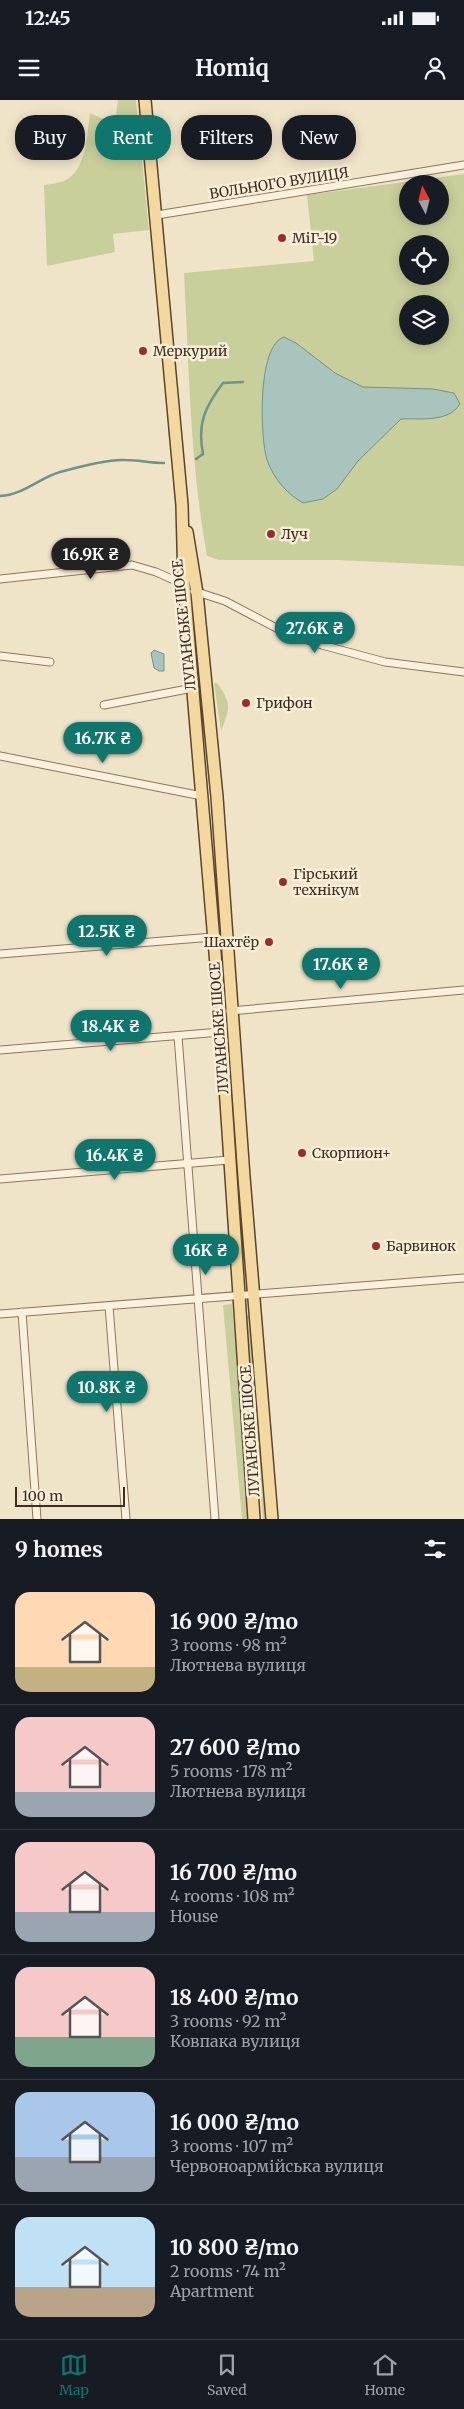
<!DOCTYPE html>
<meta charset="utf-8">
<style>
:root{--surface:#171b24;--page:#20242c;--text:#f1f3f6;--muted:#9ea1a6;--line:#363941;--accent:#0f766e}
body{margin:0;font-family:Merriweather,serif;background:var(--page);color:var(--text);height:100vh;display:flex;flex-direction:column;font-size:19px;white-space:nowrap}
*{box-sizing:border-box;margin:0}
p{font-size:16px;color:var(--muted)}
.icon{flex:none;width:28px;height:28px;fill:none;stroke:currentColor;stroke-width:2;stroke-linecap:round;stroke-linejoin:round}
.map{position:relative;height:1419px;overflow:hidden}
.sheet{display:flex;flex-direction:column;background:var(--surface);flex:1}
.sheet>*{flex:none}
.guide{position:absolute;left:15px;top:15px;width:435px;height:45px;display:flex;gap:10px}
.needle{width:32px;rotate:353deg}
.tools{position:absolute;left:399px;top:75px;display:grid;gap:10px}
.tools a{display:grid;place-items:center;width:50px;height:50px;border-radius:50%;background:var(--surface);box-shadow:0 2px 12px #0003;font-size:25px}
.scale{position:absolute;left:15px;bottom:12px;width:110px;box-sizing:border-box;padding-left:5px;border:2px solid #3d2e20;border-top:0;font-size:14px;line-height:18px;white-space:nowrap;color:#3d2e20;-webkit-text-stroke:4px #f7eed8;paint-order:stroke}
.price{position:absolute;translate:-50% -42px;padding:0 11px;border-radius:18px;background:var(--accent);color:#fff;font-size:16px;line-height:32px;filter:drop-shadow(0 1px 2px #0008)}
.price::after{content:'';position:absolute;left:50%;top:30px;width:15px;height:11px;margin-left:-8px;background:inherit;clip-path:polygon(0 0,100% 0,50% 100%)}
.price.selected{background:#222;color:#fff}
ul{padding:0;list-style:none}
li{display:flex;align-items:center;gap:15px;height:125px;padding:0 15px}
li+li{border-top:1px solid var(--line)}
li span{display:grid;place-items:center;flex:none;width:140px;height:100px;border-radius:15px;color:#555}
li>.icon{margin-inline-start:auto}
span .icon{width:60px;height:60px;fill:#fffc;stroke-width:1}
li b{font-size:21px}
h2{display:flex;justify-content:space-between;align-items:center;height:60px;padding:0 15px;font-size:21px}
.tag{padding:0 18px;border-radius:20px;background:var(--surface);box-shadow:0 2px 12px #0003;font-size:18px;line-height:45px}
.tag.selected{background:var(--accent);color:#fff}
.status{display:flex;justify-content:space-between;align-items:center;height:35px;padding:0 25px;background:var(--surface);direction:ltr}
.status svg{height:14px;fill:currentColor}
header{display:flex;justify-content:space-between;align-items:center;height:65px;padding:0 15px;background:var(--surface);font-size:22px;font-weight:700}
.tab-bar{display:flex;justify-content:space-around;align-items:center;height:70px;border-top:1px solid var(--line);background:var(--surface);font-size:14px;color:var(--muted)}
.tab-bar a{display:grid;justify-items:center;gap:2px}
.tab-bar .selected{color:var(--accent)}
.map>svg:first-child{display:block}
.green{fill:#c9cf9b;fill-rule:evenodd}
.water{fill:#a9c4bc;stroke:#6f938a}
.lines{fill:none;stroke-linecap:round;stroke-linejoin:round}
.stream{stroke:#6f938a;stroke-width:2.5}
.street-casing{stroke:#8d765c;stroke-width:9}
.primary-casing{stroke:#5b4430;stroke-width:14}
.street{stroke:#faf1dc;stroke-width:7}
.primary{stroke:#f3d9a0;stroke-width:11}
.poi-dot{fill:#9e2a2b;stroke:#f7eed8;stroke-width:2}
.labels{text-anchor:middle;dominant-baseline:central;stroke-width:5;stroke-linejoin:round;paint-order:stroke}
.street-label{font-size:14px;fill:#3d2e20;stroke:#f7eed8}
.poi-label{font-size:14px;fill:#3d2e20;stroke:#f7eed8;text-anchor:start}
</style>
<div class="status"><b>12:45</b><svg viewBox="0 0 49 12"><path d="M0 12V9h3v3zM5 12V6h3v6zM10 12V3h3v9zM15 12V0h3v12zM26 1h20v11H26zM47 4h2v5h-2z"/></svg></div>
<header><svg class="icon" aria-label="menu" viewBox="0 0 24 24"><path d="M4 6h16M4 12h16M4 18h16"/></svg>Homiq<svg class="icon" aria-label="person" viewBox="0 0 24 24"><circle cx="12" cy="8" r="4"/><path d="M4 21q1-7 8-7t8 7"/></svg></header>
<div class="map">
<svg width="464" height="1419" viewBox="0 0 464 1419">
<rect width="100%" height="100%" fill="#f0e4c8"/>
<!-- green -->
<path class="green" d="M 118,0 L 136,0 L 149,130 L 113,134 L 115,152 L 47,166 L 44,85 C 51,84 58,83 64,81 C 87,71 87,34 90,13 L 105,20 L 116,16 Z
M 464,74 L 464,466 L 337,460 L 219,460 L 207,456 C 190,364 189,267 184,173 L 314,161 L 307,95 ZM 408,84 L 440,84 L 440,116 L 408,116 ZM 408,144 L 440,144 L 440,176 L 408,176 ZM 408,204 L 440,204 L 440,236 L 408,236 Z
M 214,583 L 217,583 C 232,603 230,609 221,631 Z
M 232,1204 L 249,1419 L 242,1419 L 223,1205 Z
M 249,1215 L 250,1217 L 267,1419 L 263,1419 L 246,1217 Z"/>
<!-- water -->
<path class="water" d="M 284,237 L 296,243 L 335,273 L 363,287 L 433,289 L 454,293 L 460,304 C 448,323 420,318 401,319 L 358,361 L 337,389 L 323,399 L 303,403 C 286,393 274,379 267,360 C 260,337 257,245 284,237 Z
M 154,550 L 164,554 L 164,571 L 159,571 L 154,568 L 151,553 Z"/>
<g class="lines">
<!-- stream -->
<path class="stream" d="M 196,359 L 203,354 C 197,323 205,307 223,283 L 243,282
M 0,396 C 23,395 39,378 60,372 C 78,367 108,359 125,360 C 138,360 151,363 164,363"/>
<defs>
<path id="street" d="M 157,115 L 464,65
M 0,479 L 132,465 L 156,472 L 185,485
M 194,491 L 225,501 L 282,531 L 322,545 L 385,562 L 464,572
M 0,556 L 50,562
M 104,605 L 193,588
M 0,656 L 202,696
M 0,854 L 213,837
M 230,911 L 464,890
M 178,936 L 215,1419
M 0,950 L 221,932
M 0,1079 L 229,1060
M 109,1206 L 126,1419
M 22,1212 L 37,1419
M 0,1214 L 464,1178"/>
<path id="primary" d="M 145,0 L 182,405 L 184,485 L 220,912 L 254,1419
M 187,432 L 197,493 L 217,697 L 244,1077 L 272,1419"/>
</defs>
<!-- street casing -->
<use href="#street" class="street-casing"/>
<!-- primary casing -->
<use href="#primary" class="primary-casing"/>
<!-- street -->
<use href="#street" class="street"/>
<!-- primary -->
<use href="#primary" class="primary"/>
</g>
<!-- markers -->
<g class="poi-dot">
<circle cx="282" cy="138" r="5"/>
<circle cx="143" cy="251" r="5"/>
<circle cx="271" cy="434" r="5"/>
<circle cx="246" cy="603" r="5"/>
<circle cx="283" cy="782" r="5"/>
<circle cx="269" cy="842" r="5"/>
<circle cx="302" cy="1053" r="5"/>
<circle cx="376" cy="1146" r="5"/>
</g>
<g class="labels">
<!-- street labels -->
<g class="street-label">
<text transform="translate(279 83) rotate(-9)">ВОЛЬНОГО ВУЛИЦЯ</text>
<text transform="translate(184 525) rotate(-96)">ЛУГАНСЬКЕ ШОСЕ</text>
<text transform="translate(219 928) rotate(-94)">ЛУГАНСЬКЕ ШОСЕ</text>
<text transform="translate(250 1331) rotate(-94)">ЛУГАНСЬКЕ ШОСЕ</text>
</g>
<!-- poi labels -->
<g class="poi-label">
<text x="292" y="138">МіГ-19</text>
<text x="153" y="251">Меркурий</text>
<text x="281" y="434">Луч</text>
<text x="256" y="603">Грифон</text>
<text x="293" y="774">Гірський<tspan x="293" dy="16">технікум</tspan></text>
<text x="259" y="842" text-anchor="end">Шахтёр</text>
<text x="312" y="1053">Скорпион+</text>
<text x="386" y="1146">Барвинок</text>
</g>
</g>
</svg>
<div class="tools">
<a><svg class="needle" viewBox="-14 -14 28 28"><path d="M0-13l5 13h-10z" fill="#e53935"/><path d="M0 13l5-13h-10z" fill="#9ea1a6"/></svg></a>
<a><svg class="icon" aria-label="locate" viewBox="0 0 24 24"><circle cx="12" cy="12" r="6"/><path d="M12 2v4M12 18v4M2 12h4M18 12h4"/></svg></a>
<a><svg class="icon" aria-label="layers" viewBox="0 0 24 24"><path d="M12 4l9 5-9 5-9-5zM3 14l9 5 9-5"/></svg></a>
</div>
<div class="scale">100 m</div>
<b class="price selected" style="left:91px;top:480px">16.9K ₴</b>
<b class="price" style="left:315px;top:554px">27.6K ₴</b>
<b class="price" style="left:103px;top:664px">16.7K ₴</b>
<b class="price" style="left:107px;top:857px">12.5K ₴</b>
<b class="price" style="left:341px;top:890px">17.6K ₴</b>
<b class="price" style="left:111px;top:952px">18.4K ₴</b>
<b class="price" style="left:115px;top:1081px">16.4K ₴</b>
<b class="price" style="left:206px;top:1176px">16K ₴</b>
<b class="price" style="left:107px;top:1313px">10.8K ₴</b>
<div class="guide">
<a class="tag">Buy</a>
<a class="tag selected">Rent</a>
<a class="tag">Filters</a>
<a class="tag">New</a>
</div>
</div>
<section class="sheet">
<h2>9 homes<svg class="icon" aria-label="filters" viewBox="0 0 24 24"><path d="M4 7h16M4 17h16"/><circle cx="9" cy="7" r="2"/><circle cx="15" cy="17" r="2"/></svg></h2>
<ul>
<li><span style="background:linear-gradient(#ffd9b3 75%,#c2b280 0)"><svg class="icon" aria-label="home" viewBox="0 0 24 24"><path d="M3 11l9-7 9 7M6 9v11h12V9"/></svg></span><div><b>16 900 ₴/mo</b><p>3 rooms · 98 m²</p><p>Лютнева вулиця</p></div></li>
<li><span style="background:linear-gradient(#f6c9c9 75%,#9aa5b1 0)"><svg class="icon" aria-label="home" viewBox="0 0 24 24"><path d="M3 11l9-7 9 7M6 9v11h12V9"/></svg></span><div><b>27 600 ₴/mo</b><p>5 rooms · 178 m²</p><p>Лютнева вулиця</p></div></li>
<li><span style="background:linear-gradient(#f6c9c9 70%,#9aa5b1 0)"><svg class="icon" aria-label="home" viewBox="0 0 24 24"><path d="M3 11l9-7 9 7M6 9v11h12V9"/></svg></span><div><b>16 700 ₴/mo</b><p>4 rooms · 108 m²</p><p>House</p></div></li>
<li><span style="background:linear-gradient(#f6c9c9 70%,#7fa58c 0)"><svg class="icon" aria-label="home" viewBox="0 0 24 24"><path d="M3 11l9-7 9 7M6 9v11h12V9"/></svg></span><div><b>18 400 ₴/mo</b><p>3 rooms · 92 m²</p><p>Ковпака вулиця</p></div></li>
<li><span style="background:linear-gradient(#a9c7e8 65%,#9aa5b1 0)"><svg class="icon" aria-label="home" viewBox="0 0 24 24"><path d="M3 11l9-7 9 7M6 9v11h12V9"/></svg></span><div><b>16 000 ₴/mo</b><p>3 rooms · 107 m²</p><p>Червоноармійська вулиця</p></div></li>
<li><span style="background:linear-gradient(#bfe0f5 70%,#b9a48a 0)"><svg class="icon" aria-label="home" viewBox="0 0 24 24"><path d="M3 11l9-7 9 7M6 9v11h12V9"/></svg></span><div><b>10 800 ₴/mo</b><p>2 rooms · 74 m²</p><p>Apartment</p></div></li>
</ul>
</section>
<nav class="tab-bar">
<a class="selected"><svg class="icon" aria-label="map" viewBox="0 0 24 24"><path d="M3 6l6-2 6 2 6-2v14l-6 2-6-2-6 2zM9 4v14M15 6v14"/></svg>Map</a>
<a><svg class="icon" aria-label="saved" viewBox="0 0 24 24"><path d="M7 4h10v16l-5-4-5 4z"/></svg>Saved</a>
<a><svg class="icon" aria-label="home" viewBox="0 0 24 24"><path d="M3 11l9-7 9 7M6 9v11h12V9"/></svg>Home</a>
</nav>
